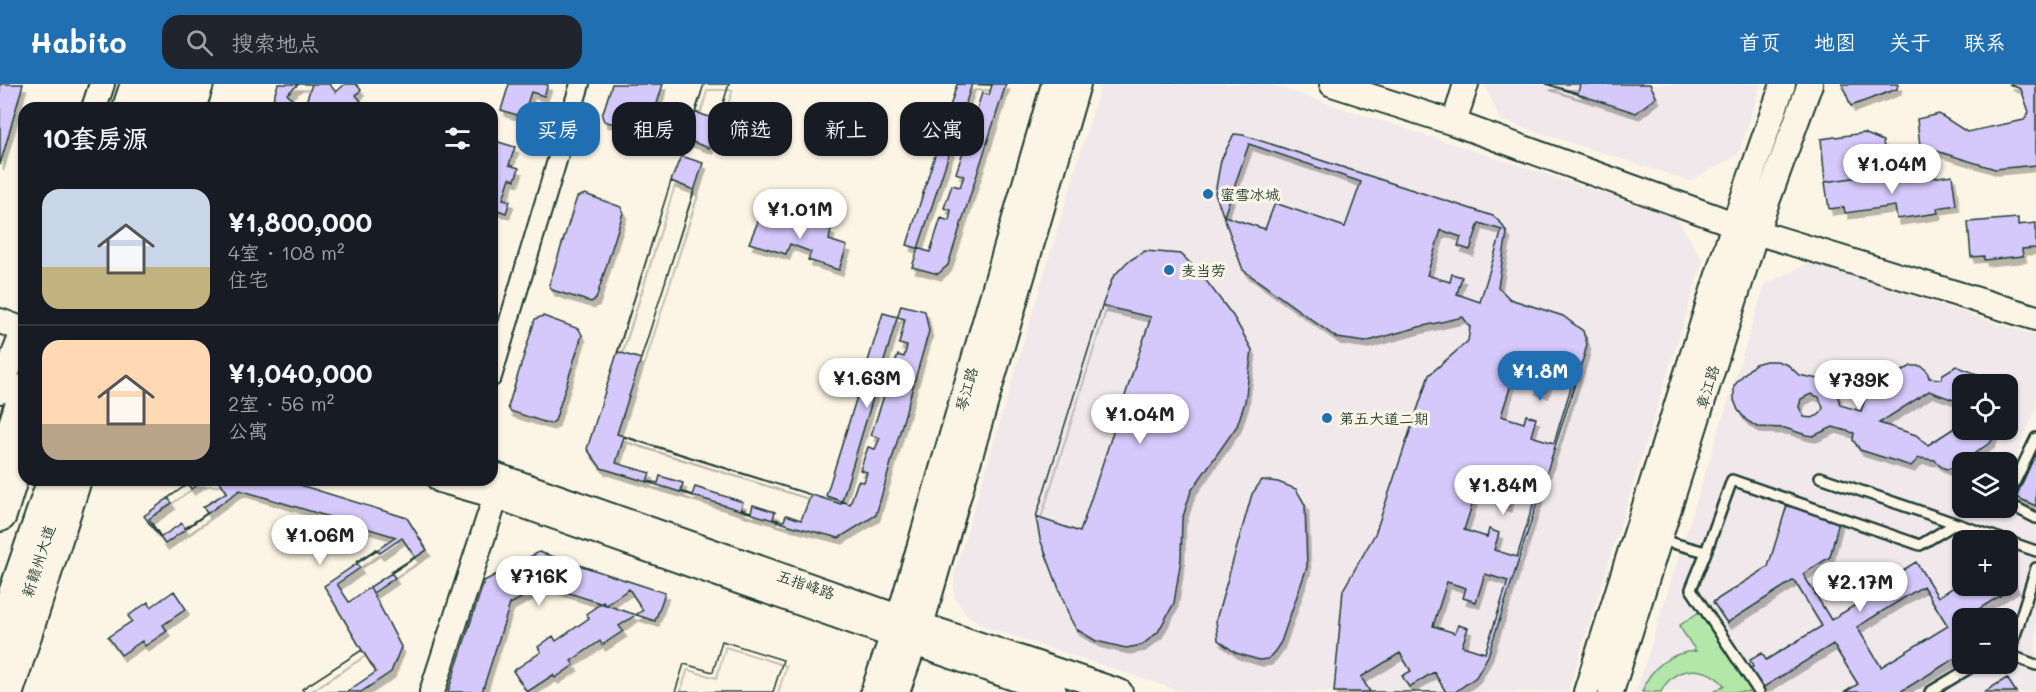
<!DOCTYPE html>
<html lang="zh">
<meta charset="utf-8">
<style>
:root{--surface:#171b24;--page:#20242c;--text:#f1f3f6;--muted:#9ea1a6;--line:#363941;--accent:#1f6fb2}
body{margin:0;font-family:Mali,"LXGW WenKai TC",sans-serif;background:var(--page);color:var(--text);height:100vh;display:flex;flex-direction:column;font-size:22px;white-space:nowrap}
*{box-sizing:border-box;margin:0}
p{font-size:20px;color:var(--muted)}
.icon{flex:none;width:33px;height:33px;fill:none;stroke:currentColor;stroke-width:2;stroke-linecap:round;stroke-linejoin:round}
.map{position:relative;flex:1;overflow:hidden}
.drawer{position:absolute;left:18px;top:18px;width:480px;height:384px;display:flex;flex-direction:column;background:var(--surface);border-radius:18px;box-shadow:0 2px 4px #0004}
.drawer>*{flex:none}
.hud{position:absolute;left:516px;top:18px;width:570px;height:54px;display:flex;gap:12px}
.controls{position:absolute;left:1952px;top:290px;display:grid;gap:12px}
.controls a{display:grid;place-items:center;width:66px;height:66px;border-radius:12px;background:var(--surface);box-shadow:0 2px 4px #0004;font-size:30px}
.price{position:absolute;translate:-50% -51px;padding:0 14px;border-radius:21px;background:#fff;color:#222;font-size:20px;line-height:39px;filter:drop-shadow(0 2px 3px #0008)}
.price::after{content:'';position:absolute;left:50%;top:36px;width:18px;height:14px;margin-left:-9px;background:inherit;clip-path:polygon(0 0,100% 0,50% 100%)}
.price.current{background:var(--accent);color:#fff}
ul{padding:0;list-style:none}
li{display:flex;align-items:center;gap:18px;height:150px;padding:0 24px}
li+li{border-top:2px solid var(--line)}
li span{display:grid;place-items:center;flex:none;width:168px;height:120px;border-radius:18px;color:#555}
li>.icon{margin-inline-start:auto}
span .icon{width:72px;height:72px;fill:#fffc;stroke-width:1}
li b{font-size:26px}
h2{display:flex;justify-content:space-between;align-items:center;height:72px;padding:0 24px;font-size:26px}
.pill{padding:0 21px;border-radius:18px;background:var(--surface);box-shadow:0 2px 4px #0004;font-size:21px;line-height:54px}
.pill.current{background:var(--accent);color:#fff}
header{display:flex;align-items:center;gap:36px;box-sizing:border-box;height:84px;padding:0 30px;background:var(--accent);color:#fff}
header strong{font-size:28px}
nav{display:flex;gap:33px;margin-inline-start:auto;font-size:21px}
.search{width:420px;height:54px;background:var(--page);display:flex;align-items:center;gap:15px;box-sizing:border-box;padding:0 21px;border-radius:18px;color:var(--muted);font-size:22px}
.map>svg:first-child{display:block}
.built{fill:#f0e8eb;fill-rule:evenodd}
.green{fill:#b2e7a9;stroke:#68926e;stroke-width:1.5}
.building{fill:#d5c8fa;stroke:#1f3d34;stroke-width:1.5;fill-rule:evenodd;filter:url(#shadow)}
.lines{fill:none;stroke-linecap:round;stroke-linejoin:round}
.lane-casing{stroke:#1f3d34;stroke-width:14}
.street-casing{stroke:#1f3d34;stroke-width:22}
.secondary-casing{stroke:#1f3d34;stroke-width:28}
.primary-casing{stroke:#1f3d34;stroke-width:32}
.highway-casing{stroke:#1f3d34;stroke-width:36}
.lane{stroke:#fcf5e5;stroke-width:9}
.street{stroke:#fcf5e5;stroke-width:18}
.secondary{stroke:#fcf5e5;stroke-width:24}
.primary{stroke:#fcf5e5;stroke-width:27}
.highway{stroke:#fcf5e5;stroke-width:32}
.poi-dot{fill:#1f6fb2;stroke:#fcf5e5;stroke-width:2}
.labels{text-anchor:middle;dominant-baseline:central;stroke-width:6;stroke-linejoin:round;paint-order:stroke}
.poi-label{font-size:15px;fill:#1f3d34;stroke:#fcf5e5;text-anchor:start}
.street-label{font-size:15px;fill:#1f3d34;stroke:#fcf5e5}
</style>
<header>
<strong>Habito</strong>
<div class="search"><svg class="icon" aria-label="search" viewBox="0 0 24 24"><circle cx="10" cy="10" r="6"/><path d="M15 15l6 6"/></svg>搜索地点</div>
<nav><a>首页</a><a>地图</a><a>关于</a><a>联系</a></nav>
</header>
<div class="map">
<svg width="2036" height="608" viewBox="0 0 2036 608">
<defs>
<filter id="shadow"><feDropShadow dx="3.5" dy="6" stdDeviation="0" flood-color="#0004"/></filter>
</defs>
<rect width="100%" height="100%" fill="#fcf5e5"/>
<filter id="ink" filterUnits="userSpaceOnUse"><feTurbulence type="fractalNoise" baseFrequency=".0167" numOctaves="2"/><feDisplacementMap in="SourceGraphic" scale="12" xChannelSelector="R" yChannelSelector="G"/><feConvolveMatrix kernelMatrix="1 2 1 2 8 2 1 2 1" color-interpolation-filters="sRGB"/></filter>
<g filter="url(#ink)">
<!-- built -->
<path class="built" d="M 1101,0 L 1269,0 L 1676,133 L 1703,176 L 1568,608 L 1184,608 L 983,542 L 965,529 L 954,513 L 954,491 Z
M 1487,0 L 1761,0 L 1738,71 L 1690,97 L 1500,36 L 1486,4 Z
M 1810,179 L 2036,252 L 2036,325 L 2007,392 L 2007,378 L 1962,378 L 1962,423 L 2001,423 L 2036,440 L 2036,608 L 1636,608 L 1765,200 ZM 1962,300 L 2007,300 L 2007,345 L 1962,345 ZM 1962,456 L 2007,456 L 2007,501 L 1962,501 ZM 1962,534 L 2007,534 L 2007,579 L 1962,579 Z"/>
<!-- green -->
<path class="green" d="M 1699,528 L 1752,608 L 1714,608 L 1724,601 C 1705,580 1674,581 1661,608 L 1642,608 C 1649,584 1671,568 1696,567 L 1679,542 Z"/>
<!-- building -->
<path class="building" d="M 0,0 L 23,0 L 0,81 Z
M 278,0 L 312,0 L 304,24 L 270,24 Z
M 299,0 L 329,0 L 336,8 L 345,0 L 356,0 L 361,6 L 356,11 L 361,17 L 354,24 L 347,24 L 345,22 L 343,24 L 300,24 L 287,10 Z
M 509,0 L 545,0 L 548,1 L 544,12 L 531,8 L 523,33 L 501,26 Z
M 612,0 L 663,0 L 649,46 L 644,49 L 604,37 L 602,32 Z
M 704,0 L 729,0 L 718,36 L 695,28 Z
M 704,0 L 729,0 L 709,64 L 687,56 Z
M 957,0 L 992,1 L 989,11 L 982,9 L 975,31 L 981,34 L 979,44 L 972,41 L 956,89 L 964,92 L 960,103 L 952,101 L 944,124 L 951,126 L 949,137 L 941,134 L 930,168 L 907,161 Z
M 972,0 L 1006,0 L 948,181 L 938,190 L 912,183 Z
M 1546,0 L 1580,0 L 1578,9 Z
M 1546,0 L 1650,0 L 1656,13 L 1636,29 Z
M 1842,0 L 1898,0 L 1897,5 L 1851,22 Z
M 2009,0 L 2036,0 L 2036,81 L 1995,85 L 1920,62 L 1917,35 L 1939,30 L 1967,48 L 2024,36 L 2029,28 L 2021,5 Z
M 1864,49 L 1883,57 L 1887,89 L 1825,98 L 1821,55 Z
M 1234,50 L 1243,51 L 1493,132 L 1501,139 L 1507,149 L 1498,203 L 1510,215 L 1563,232 L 1583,247 L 1587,260 L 1584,272 L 1488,572 L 1476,593 L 1455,608 L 1334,608 L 1343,506 L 1375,450 L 1429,291 L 1468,257 L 1470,243 L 1463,233 L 1419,243 L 1365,258 L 1337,254 L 1243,186 L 1215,109 L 1221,76 Z
M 492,56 L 515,63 L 509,81 L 519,84 L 515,96 L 510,94 L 503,115 L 510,117 L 506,129 L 495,125 L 492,136 Z
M 1249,60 L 1361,98 L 1345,143 L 1275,119 L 1265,145 L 1224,132 Z
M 681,72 L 703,79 L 617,350 L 841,420 L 901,221 L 925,227 L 929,247 L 876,431 L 839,454 L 796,443 L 601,384 L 587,365 L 671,97 Z
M 1887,89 L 1889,100 L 1952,91 L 1956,121 L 1937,124 L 1938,129 L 1897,135 L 1895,122 L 1845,129 L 1844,123 L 1829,125 L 1825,98 Z
M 671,97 L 694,106 L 641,275 L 618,268 Z
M 585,110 L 621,123 L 623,129 L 596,215 L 591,218 L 552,206 L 549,201 L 577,113 Z
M 788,130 L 831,146 L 829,156 L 847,162 L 839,186 L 808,176 L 811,168 L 790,160 L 786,170 L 749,159 L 760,133 L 783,141 Z
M 2018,134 L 2018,141 L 2036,139 L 2036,164 L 2022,165 L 2023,172 L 1984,176 L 1984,172 L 1971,173 L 1968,138 Z
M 1479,139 L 1502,146 L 1480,218 L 1457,210 L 1462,193 L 1452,190 L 1450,198 L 1427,191 L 1441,146 L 1461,153 L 1458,162 L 1470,166 Z
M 1145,167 L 1181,170 L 1201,190 L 1233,232 L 1252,266 L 1245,318 L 1237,342 L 1191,407 L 1182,436 L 1181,475 L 1174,519 L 1158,548 L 1142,561 L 1126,564 L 1096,557 L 1076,545 L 1070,534 L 1040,455 L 1036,433 L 1102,222 L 1113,193 L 1127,178 Z
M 1102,222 L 1151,233 L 1080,448 L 1036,433 Z
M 883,229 L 905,235 L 899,260 L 907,262 L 904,273 L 898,271 L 890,293 L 897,295 L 894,305 L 887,303 L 871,351 L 880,354 L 875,365 L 868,363 L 860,386 L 867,388 L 864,398 L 858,397 L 850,420 L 826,412 Z
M 543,232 L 579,245 L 582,251 L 555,337 L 550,340 L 510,327 L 508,323 L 535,235 Z
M 1766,277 L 1777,277 L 1788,281 L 1799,291 L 1818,295 L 1828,300 L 1837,309 L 1840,321 L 1861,327 L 1867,310 L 1872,305 L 1911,282 L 1921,282 L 1927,287 L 1929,294 L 1941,295 L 1943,290 L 1956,282 L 2003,300 L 1962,300 L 1962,319 L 1929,307 L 1879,339 L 1916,351 L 1928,361 L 1962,339 L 1962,345 L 1994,345 L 1994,350 L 1991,358 L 1953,384 L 1946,385 L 1940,382 L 1935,376 L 1919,374 L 1911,382 L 1860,366 L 1853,356 L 1854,349 L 1833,343 L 1813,352 L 1806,351 L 1785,344 L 1757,343 L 1746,336 L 1738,326 L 1734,316 L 1734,302 L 1743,291 L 1755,280 ZM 1811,310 L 1819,313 L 1823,324 L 1819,331 L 1812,334 L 1804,333 L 1799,323 L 1801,315 Z
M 1553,280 L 1576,287 L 1554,359 L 1531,352 L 1536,334 L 1526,331 L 1524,339 L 1501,332 L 1515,288 L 1535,294 L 1532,304 L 1545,308 Z
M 624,353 L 811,411 L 801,436 L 786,431 L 784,437 L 773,435 L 775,428 L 753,421 L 751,428 L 741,425 L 743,418 L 695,403 L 692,411 L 681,407 L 683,399 L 660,392 L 658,399 L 647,397 L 650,389 L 616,379 Z
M 2036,369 L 2036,422 L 2016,413 Z
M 1516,394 L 1539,401 L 1517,473 L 1494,466 L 1499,449 L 1489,445 L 1487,453 L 1464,446 L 1478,402 L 1498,408 L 1495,418 L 1508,422 Z
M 193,396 L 284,396 L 407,434 L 427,466 L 370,503 L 401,563 L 391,588 L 361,608 L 304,608 L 302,605 L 362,566 L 324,502 L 396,453 L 240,406 L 165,460 L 144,432 Z
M 204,396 L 219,396 L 227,408 L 203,423 L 207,429 L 185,444 L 182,439 L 161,453 L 149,435 L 172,419 L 168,414 L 188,400 L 191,405 Z
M 1262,396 L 1278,398 L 1296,405 L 1305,421 L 1307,483 L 1281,558 L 1275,567 L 1268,575 L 1259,576 L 1236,569 L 1218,556 L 1216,536 L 1252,410 Z
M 1788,418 L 1840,433 L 1830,473 L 1803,490 L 1831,536 L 1898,495 L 1895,491 L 1916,478 L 1938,513 L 1962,498 L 1962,501 L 2007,501 L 2007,488 L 2016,502 L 1956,539 L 1962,549 L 1962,570 L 1900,608 L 1845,608 L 1858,600 L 1833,560 L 1759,606 L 1747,586 L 1753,583 L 1750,576 L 1762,569 L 1766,576 L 1822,542 L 1794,496 L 1727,539 L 1713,518 L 1768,483 ZM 1923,502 L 1948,542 L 1881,583 L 1857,543 Z
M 402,454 L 415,473 L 391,488 L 395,494 L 373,509 L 370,503 L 349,518 L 337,500 L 360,484 L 356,478 L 376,465 L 380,469 Z
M 539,468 L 665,509 L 655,537 L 545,501 L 510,520 L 482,608 L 448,608 L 484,497 Z
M 1485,490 L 1508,497 L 1485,569 L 1462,562 L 1468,544 L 1458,541 L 1455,549 L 1433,542 L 1447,498 L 1466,504 L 1463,514 L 1476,518 Z
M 629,505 L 643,526 L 619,542 L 623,547 L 602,561 L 600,557 L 571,577 L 574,581 L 555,594 L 553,591 L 527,608 L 513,587 L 541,568 L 538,563 L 553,552 L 556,557 L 589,534 L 586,530 L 603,518 L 606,521 Z
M 174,507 L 186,525 L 163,541 L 167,547 L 145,562 L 142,557 L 121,571 L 108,553 L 132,537 L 128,532 L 148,518 L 151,523 Z
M 722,557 L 783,576 L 773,608 L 675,608 L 684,580 L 713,588 Z
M 722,557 L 783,576 L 773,608 L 675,608 L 684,580 L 713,588 Z
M 362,566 L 376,588 L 346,608 L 304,608 L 302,605 Z
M 1400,569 L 1411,587 L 1402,592 L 1409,603 L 1434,588 L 1446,608 L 1370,608 L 1361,593 Z
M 2007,594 L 2016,608 L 1984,608 Z"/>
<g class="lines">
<defs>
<path id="lane" d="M 1820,393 L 2004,456
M 2007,414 L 2036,354
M 2007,419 L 2036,434
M 1661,456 L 1706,468 L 1732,396 L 1920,461 L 1955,440
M 2007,457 L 2036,467
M 1706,468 L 1691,505 L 1759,608
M 2036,484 L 2009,571 L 2036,581
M 1930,608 L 1978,579"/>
<path id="street" d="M 492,293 L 580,0"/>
<path id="secondary" d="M 1332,0 L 1454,39 L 1756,148 L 2036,234
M 94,24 L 102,0
M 1454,39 L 1466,0
M 0,237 L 24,246
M 0,307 L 24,245
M 492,390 L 921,541 L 1120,608
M 440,396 L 496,412 L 1054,608
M 11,608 L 79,396
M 432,608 L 496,412
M 873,608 L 899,533 L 1054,0
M 897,608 L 921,541 L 1078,0
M 1586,608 L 1734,140 L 1783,0
M 1611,608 L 1756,148 L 1810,0"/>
<path id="primary" d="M 0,380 L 24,304
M 0,593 L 20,532"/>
<path id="highway" d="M 129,24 L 137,0
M 158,24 L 166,0
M 189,24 L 197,0
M 0,431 L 24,353
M 0,553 L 54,396"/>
</defs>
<!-- lane casing -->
<use href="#lane" class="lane-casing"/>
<!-- street casing -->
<use href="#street" class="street-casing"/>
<!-- secondary casing -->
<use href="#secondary" class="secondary-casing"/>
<!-- primary casing -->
<use href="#primary" class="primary-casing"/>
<!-- highway casing -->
<use href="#highway" class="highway-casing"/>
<!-- lane -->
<use href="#lane" class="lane"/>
<!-- street -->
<use href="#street" class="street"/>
<!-- secondary -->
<use href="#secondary" class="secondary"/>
<!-- primary -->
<use href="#primary" class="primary"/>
<!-- highway -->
<use href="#highway" class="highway"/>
</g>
</g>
<!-- markers -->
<g class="poi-dot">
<circle cx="1208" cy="110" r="6"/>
<circle cx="1169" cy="186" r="6"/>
<circle cx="1327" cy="334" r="6"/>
</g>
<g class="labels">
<!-- poi labels -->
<g class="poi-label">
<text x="1220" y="110">蜜雪冰城</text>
<text x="1181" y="186">麦当劳</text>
<text x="1339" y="334">第五大道二期</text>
</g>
<!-- street labels -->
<g class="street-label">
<text transform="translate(1707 303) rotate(-73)">章江路</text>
<text transform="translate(966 305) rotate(-74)">琴江路</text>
<text transform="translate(38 477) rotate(-72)">新赣州大道</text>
<text transform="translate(806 500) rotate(19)">五指峰路</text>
</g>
</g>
</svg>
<div class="controls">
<a><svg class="icon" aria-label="locate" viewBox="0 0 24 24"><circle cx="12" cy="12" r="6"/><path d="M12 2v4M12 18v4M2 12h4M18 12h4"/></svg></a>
<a><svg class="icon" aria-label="layers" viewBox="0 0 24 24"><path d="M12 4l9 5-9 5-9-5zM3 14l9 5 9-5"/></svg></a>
<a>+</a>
<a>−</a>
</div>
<b class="price" style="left:1892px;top:111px">¥1.04M</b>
<b class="price" style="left:800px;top:156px">¥1.01M</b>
<b class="price current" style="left:1540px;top:318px">¥1.8M</b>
<b class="price" style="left:867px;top:325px">¥1.63M</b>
<b class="price" style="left:1859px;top:327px">¥739K</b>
<b class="price" style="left:1140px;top:361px">¥1.04M</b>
<b class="price" style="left:1503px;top:432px">¥1.84M</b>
<b class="price" style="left:320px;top:482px">¥1.06M</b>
<b class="price" style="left:539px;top:523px">¥716K</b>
<b class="price" style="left:1860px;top:529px">¥2.17M</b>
<div class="hud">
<a class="pill current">买房</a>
<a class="pill">租房</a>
<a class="pill">筛选</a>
<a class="pill">新上</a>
<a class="pill">公寓</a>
</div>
<section class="drawer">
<h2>10套房源<svg class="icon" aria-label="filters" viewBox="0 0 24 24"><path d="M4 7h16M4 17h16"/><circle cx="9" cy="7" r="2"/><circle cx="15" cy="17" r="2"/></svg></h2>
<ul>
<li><span style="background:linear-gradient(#c9d6e8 65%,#c2b280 0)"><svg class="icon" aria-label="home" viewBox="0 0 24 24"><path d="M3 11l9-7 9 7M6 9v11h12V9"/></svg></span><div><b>¥1,800,000</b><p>4室 · 108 m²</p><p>住宅</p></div></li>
<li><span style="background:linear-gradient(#ffd9b3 70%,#b9a48a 0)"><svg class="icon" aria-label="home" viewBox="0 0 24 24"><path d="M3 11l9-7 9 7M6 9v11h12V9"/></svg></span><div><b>¥1,040,000</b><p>2室 · 56 m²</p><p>公寓</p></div></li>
</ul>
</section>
</div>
